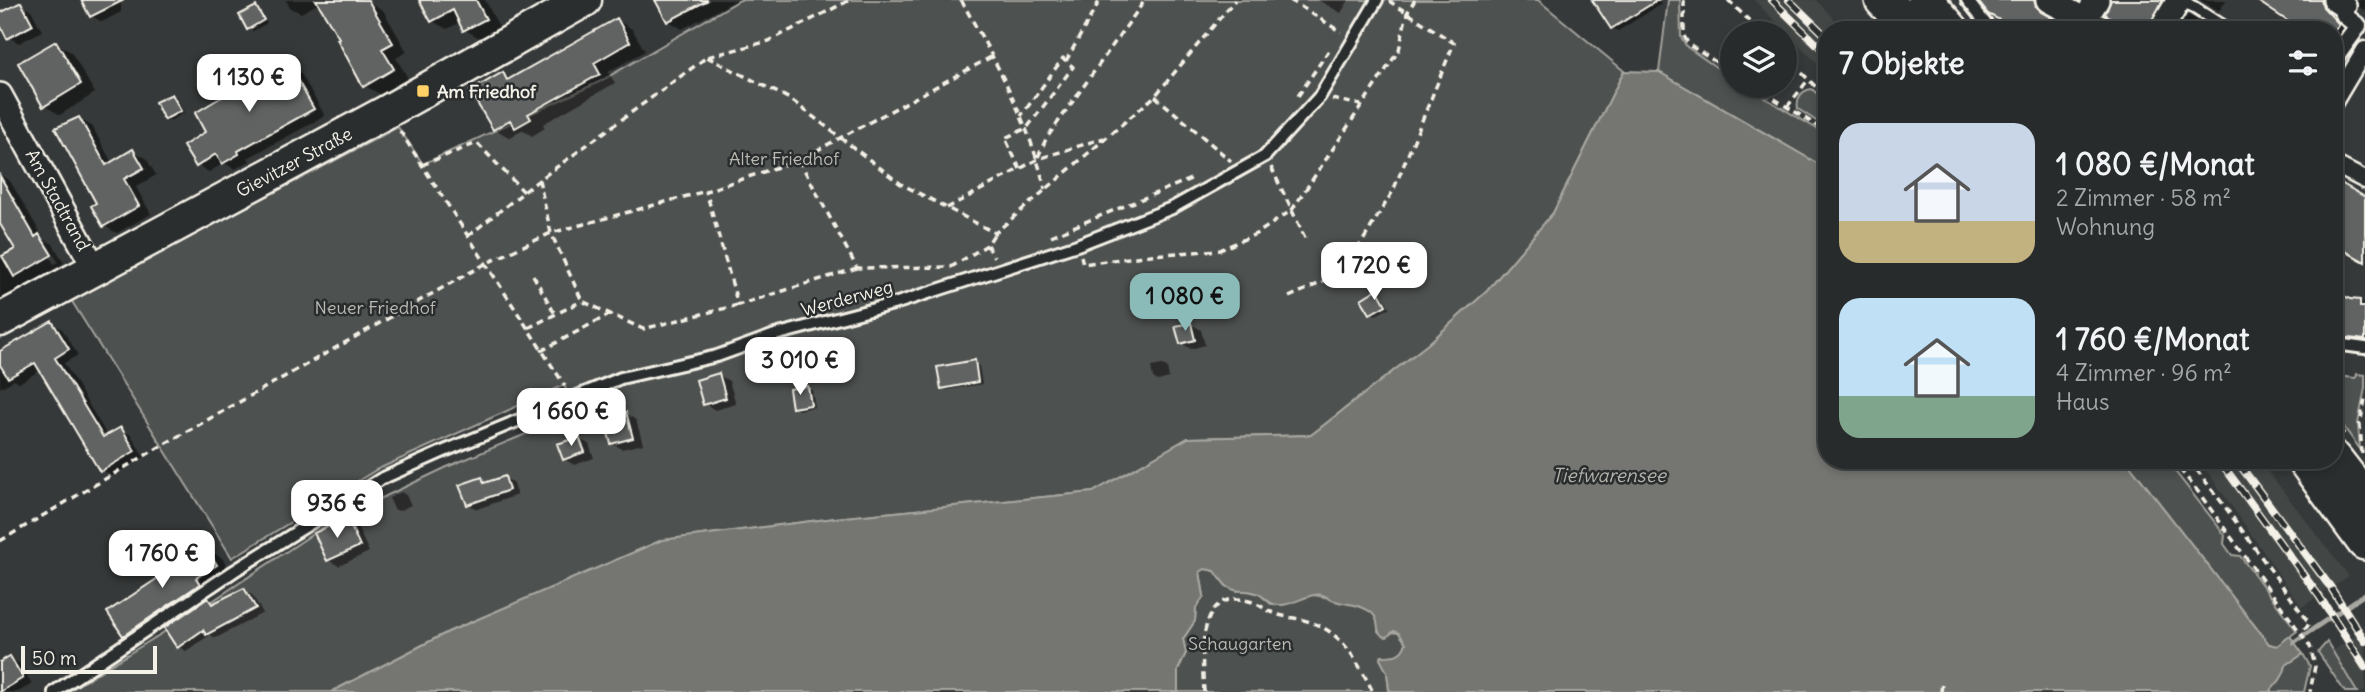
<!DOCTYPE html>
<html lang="de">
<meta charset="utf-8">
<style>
:root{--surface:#282b2b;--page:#303333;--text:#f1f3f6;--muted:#a5a7a9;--line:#444747;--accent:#8bbbb9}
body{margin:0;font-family:Delius,sans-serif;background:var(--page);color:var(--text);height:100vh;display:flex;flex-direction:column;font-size:26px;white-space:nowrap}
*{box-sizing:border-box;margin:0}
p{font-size:23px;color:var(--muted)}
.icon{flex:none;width:38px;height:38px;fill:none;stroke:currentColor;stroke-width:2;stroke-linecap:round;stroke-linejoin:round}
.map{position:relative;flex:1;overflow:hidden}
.details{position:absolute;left:1818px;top:21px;width:525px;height:448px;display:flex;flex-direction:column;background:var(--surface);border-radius:28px;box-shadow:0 4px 10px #0003,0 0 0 2px var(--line)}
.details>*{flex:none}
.buttons{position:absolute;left:1720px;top:21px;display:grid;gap:14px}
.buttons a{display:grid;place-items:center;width:77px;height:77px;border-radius:50%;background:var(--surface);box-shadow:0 4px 10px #0003,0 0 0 2px var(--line);font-size:35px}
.scale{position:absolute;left:21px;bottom:18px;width:136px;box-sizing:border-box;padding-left:7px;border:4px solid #f4f1e8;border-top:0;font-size:19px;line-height:24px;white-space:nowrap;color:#f4f1e8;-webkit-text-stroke:5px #2a2d2e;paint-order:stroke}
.price{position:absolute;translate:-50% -60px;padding:0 16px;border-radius:14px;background:#fff;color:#222;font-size:23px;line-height:46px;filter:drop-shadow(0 2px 4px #0008)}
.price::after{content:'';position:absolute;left:50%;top:42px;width:21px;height:16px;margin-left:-10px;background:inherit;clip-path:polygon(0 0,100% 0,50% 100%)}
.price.on{background:var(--accent);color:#111}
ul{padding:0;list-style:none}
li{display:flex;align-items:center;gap:21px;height:175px;padding:0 21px}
li span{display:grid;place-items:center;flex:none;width:196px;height:140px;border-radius:21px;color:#555}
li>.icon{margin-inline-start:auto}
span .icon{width:84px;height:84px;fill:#fffc;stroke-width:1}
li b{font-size:30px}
h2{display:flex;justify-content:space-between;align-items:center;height:84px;padding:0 21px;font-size:30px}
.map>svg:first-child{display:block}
.built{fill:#434645}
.green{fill:#4e514f;stroke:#a1a19c;stroke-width:2}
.water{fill:#757572;stroke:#a8a7a1;stroke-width:2}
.shadow{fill:#0007;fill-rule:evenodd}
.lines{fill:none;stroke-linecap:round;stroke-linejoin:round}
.stream{stroke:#a8a7a1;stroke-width:5}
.building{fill:#616362;stroke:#f4f1e8;stroke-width:2}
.service-casing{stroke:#f4f1e8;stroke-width:16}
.pedestrian-casing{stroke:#f4f1e8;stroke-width:21}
.minor-casing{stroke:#f4f1e8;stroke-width:28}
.secondary-casing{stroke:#f4f1e8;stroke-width:37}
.primary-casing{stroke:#f4f1e8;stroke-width:40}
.path{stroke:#f4f1e8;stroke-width:3.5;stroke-dasharray:7 5;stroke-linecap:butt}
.service{stroke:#2a2d2e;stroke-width:10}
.pedestrian{stroke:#2a2d2e;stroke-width:16}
.minor{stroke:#2a2d2e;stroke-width:23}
.secondary{stroke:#2a2d2e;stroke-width:32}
.primary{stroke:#2a2d2e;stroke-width:35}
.rail-casing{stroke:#f4f1e8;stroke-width:8}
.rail{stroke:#2a2d2e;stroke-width:5;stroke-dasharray:16;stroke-linecap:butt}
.poi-dot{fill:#ffd166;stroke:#2a2d2e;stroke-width:2.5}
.labels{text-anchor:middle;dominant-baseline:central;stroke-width:5;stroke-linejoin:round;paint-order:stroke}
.poi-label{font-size:18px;font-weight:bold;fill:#f4f1e8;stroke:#2a2d2e;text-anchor:start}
.park-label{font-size:18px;fill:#bab9b2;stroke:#2a2d2e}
.street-label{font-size:18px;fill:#f4f1e8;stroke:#2a2d2e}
.water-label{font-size:19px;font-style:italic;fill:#b4b3ad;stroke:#2a2d2e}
</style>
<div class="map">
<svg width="2365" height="692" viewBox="0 0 2365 692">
<rect width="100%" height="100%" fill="#363939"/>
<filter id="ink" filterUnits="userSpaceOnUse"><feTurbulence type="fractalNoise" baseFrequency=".0143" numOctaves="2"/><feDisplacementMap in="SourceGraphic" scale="14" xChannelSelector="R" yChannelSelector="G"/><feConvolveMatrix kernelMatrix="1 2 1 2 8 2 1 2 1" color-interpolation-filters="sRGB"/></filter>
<g filter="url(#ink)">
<!-- built -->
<path class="built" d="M 1754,0 L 1816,0 L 1845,30 L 1827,30 L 1827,73 Z
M 2197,460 L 2259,460 L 2349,576 L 2302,607 L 2212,478 Z
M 2365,630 L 2365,692 L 2357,692 L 2332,651 Z"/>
<!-- green -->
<path class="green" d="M 740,0 L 1538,0 L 1624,71 L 1553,213 L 1487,291 L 1428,344 L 1311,435 L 1188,438 L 1093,492 L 835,518 L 663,540 L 448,632 L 331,692 L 67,692 L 190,616 L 329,523 L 447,467 L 576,413 L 564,385 L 376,470 L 232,558 L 71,300 L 398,127 L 423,164 L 599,82 Z
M 1668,0 L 1680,0 L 1681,37 L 1687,47 L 1732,78 L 1732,86 L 1745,86 L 1827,135 L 1827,169 L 1659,72 Z
M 1812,89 L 1827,103 L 1827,128 L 1798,109 C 1796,99 1801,90 1812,89 Z
M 2357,374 L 2365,375 L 2365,388 L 2358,424 L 2360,449 L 2335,415 L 2335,376 L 2356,378 Z
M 2126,460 L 2166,460 L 2225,535 L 2224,544 L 2232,555 L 2240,556 L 2297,631 L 2277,646 L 2269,644 Z
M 1205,569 L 1215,571 L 1226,586 L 1237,591 L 1245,590 L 1259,594 L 1271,604 C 1283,602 1296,597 1309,595 C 1316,594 1365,606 1372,611 C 1379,616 1378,624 1378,631 L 1399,633 L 1406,643 C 1402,656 1394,656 1382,656 L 1387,672 L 1389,690 L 1395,692 L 1178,692 L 1178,670 L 1186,653 L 1183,639 L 1195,621 L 1196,608 L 1204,596 L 1200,572 Z
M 2327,642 L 2357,692 L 2345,692 L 2318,652 Z
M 2303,654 L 2310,666 L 2304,692 L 2269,692 L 2279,681 L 2286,665 Z"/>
<!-- water -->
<path class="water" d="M 1624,71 L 1659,72 L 1827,169 L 1827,460 L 2126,460 L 2269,644 L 2277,646 L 2290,636 L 2303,654 L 2286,665 C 2284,677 2277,684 2269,692 L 1395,692 L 1389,690 L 1387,672 L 1380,659 L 1382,656 C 1394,656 1402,656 1406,643 L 1399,633 L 1394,631 L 1387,637 C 1368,633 1390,616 1358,606 C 1350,604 1340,603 1332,600 C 1331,600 1324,595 1323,595 C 1310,592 1296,604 1282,605 C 1270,606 1268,599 1259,594 C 1249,588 1238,594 1228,587 C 1223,584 1219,576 1215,571 L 1205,569 L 1200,572 L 1204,596 L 1196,608 L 1195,621 L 1183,639 L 1186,653 L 1178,670 L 1178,692 L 331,692 L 448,632 L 662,540 L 835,518 L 1093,492 L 1188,438 L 1311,435 L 1428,344 L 1487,291 L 1553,213 Z"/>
<!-- shadow -->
<path class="shadow" d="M 83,0 L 121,0 L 121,12 L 102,22 L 92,16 Z
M 286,0 L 325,0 L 301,13 L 290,8 Z
M 349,0 L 367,1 L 383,10 L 407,52 L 396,58 L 408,78 L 380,94 L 365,86 Z
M 424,0 L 485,0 L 499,27 L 479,38 L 464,29 L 461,22 L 447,29 L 432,21 Z
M 527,0 L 554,0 L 541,8 Z
M 657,0 L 737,0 L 682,29 L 669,21 Z
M 1318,0 L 1349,0 L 1341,13 Z
M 1594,0 L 1659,0 L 1661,4 L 1618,31 L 1612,28 Z
M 2113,0 L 2156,0 L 2177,12 L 2166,30 L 2134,30 Z
M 2200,0 L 2226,0 L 2219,11 Z
M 2260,0 L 2341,0 L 2354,35 L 2334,64 L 2334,30 L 2290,21 Z
M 2358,0 L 2365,0 L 2365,11 L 2359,7 Z
M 21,4 L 31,10 L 42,31 L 19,43 L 8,37 L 0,22 L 0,15 Z
M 256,8 L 260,10 L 267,23 L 253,31 L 248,28 Z
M 2188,15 L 2204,24 L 2211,29 L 2178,30 Z
M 617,20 L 632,29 L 645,51 L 608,72 L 615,83 L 543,124 L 545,128 L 532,136 L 522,130 L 510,138 L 495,129 L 503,74 L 512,79 Z
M 56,43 L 71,52 L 95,93 L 60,115 L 45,106 Z
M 269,58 L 281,65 L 283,70 L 289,67 L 301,74 L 325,116 L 248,158 L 250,161 L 235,169 L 224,163 L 209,172 L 197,165 L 207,133 L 262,75 Z
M 172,96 L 177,98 L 184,113 L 170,121 L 165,118 Z
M 79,119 L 92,126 L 112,163 L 133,151 L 146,158 L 156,175 L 136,187 L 151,214 L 117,233 L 104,226 Z
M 0,175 L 10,181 L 44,239 L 53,244 L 64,263 L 3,299 L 4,300 L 0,303 L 0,260 L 17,250 L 0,221 ZM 40,240 L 45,240 L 58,262 L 54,264 Z
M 1377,291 L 1382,294 L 1390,308 L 1376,315 L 1372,313 Z
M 2334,292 L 2350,301 L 2365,304 L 2365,345 L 2347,343 L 2334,336 Z
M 52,323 L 62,329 L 78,355 L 64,363 L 108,437 L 121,429 L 131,435 L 144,457 L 112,476 L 102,470 L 41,370 L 19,383 L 14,380 L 0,388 L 0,353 Z
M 1191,324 L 1201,330 L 1205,345 L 1191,349 L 1181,343 Z
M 975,362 L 979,365 L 982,384 L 947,390 L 942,388 Z
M 1162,365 L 1167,367 L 1169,378 L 1158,381 L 1153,378 L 1151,367 Z
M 719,375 L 729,381 L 736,404 L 715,410 L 705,404 Z
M 807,388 L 812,390 L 815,407 L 798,410 L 794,407 Z
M 626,414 L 636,420 L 643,444 L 622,449 L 612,443 Z
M 579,439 L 589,444 L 594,458 L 574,465 L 564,459 Z
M 505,478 L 514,483 L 517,495 L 477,509 L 468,504 L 482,479 L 489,483 Z
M 401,492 L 406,495 L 411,505 L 399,511 L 394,509 L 389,498 Z
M 347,520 L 357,526 L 369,552 L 339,566 L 328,560 Z
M 206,549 L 222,558 L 232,574 L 211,588 L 215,594 L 207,599 L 215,604 L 244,590 L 252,595 L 263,613 L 216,638 L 210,635 L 186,651 L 178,646 L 166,627 L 140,644 L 124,635 L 181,555 L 190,560 Z
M 10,658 L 20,664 L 32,684 L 18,692 L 0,692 L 0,664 Z"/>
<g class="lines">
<!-- stream -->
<path class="stream" d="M 2294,642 L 2365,594"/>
</g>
<!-- building -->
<path class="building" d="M 81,0 L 124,0 L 90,17 Z
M 316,0 L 368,0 L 393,43 L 382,49 L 394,69 L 363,87 L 337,39 L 339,38 Z
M 419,0 L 476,0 L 486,19 L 463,31 L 453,10 L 431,22 Z
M 655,0 L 708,0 L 667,22 Z
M 1592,0 L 1658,0 L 1611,29 Z
M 1977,0 L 2034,0 L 2036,7 L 2041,12 L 2074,30 L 2009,30 L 2011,26 L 1988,14 Z
M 2111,0 L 2163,0 L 2147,30 L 2131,30 L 2105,14 Z
M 2256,0 L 2321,0 L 2323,7 L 2339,24 L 2335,30 L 2284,30 L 2289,22 Z
M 21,2 L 33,25 L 7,39 L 0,25 L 0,13 Z
M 256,6 L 264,20 L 247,30 L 239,15 Z
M 617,18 L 630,42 L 594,63 L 600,74 L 528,114 L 531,119 L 515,128 L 510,120 L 493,130 L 470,91 L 503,72 L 507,80 Z
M 56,41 L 81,84 L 43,107 L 18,63 Z
M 269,56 L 277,71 L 289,65 L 314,109 L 238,151 L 239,154 L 222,164 L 216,154 L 196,167 L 183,146 L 205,132 L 195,113 L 260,74 L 254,63 Z
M 172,94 L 181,111 L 164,120 L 155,102 Z
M 79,117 L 106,165 L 133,149 L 144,168 L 124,179 L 139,206 L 103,227 L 91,206 L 96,203 L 55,128 Z
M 0,176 L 35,237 L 39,234 L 52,255 L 14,277 L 2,256 L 15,249 L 0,224 Z
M 2334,179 L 2365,197 L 2365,262 L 2334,245 Z
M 1377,289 L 1386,305 L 1370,314 L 1361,299 Z
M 2334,290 L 2350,299 L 2360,300 L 2360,307 L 2365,307 L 2365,340 L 2334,336 Z
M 52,321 L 69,349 L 55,358 L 103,437 L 121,427 L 135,451 L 100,472 L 35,363 L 8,378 L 0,365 L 0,351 Z
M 1191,323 L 1195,340 L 1180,344 L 1175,326 Z
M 975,360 L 978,382 L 941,389 L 937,367 Z
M 719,373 L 726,398 L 703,405 L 696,380 Z
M 808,386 L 811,405 L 792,408 L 789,389 Z
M 626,412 L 633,438 L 611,444 L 604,418 Z
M 579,437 L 585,452 L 563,460 L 557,444 Z
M 505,476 L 509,490 L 467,505 L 459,485 L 482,477 L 484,483 Z
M 347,518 L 360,546 L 327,561 L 314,533 Z
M 206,547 L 217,565 L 196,578 L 200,584 L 123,636 L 107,612 L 164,574 L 159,565 L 181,552 L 185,560 Z
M 244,588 L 256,608 L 206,635 L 203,630 L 177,648 L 164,628 L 208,598 L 212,604 Z
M 10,656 L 23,678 L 0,692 L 0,662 Z"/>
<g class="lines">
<defs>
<path id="service" d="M 1967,0 L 1991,30
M 2182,0 L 2229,30
M 2334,351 L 2343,345 L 2365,348
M 54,692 L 234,571 L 381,479 L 442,452 L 621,378 L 717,356 L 775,335 L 897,303 L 1077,245 L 1172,208 L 1265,156 L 1320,96 L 1377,0"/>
<path id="pedestrian" d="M 2334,59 L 2358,26 L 2345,16 L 2338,2
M 2334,102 L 2365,50
M 2334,164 L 2365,180"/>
<path id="minor" d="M 2048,0 L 2104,30
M 2335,0 L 2344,6
M 2085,19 L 2097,0
M 2161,30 L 2179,0
M 0,95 L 95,269"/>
<path id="secondary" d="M 0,320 L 388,111 L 585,0"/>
<path id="primary" d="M 1883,0 L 1912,30
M 1925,0 L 1951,30
M 2334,459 L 2365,499
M 2305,460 L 2365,542"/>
</defs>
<!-- service casing -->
<use href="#service" class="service-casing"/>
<!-- pedestrian casing -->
<use href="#pedestrian" class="pedestrian-casing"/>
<!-- minor casing -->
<use href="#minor" class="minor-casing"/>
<!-- secondary casing -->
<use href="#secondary" class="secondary-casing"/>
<!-- primary casing -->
<use href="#primary" class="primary-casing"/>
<!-- path -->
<path class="path" d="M 961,0 C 995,60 1029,121 1045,189
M 1290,0 L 1341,32
M 1684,0 L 1684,36 L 1689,45 L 1732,72
M 1728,0 L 1762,33
M 1785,56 L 1827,98
M 707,57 L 790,99 L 901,184 L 995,233 L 1155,96 L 1235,0
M 1066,61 L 1100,0
M 1754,86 L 1827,132
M 1155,96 L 1231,161
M 1298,96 L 1329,50
M 1332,99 L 1361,105
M 1787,107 L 1808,80
M 400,131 L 565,386
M 1038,157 L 1046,139 L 1145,0
M 799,160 L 857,268 L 951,267 L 987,245 L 995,233
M 422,165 L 477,143 L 524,192
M 1271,167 L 1307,242
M 1020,169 L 1005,138 L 1027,128 L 1073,67 L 1063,58 L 1021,116
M 947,208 L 1038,159 L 1104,138
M 468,236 L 539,180
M 1051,236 L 1193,178
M 987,245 L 994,257
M 1081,256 L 1083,264 L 1151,255 L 1220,250 L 1258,233 L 1292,210 L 1399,50 L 1407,13 L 1415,0
M 857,268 L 738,305 L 706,191 L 799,160 L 993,56
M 533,275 L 555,314
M 1289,297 L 1325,281 L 1361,244 L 1393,191 L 1454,43 L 1389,1
M 738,305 L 643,329 L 582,301 L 551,233 L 539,180 L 707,57 L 769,41 L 850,0
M 528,328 L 582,301
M 541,351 L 610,314
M 2334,422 L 2344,434
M 2362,454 L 2360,424 L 2365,399
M 2172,460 L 2196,489 L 2310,646 L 2315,666 L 2310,692
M 2189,460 L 2223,504 L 2309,623 L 2307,627 L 2300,631
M 0,541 L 161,446 L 485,264 L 551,233 L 706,191
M 1204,692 C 1202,660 1195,586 1249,601 C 1260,604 1268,612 1279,615 C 1289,618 1300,618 1310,622 C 1344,633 1358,663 1373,692
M 1941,692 L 1942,683"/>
<!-- service -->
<use href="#service" class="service"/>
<!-- pedestrian -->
<use href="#pedestrian" class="pedestrian"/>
<!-- minor -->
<use href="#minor" class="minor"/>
<!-- secondary -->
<use href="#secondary" class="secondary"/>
<!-- primary -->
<use href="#primary" class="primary"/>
<defs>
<path id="rail" d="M 1772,0 L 1827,54
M 1789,0 L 1827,37
M 2219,460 L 2319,596 L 2365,667
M 2236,460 L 2331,588 L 2365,641"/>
</defs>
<!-- rail casing -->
<use href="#rail" class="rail-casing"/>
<!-- rail -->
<use href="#rail" class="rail"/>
</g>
</g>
<!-- markers -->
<rect class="poi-dot" x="416" y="84" width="14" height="14" rx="3.5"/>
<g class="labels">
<!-- poi labels -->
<g class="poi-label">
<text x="437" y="91">Am Friedhof</text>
</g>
<!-- park labels -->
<g class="park-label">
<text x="784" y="158">Alter Friedhof</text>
<text x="375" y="307">Neuer Friedhof</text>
<text x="1240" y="643">Schaugarten</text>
</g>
<!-- street labels -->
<g class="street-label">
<text transform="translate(294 162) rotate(-28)">Gievitzer Straße</text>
<text transform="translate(58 200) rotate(61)">Am Stadtrand</text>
<text transform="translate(847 298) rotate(-15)">Werderweg</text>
</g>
<!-- water labels -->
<g class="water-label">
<text x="1609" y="475">Tiefwarensee</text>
</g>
</g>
</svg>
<div class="buttons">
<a><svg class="icon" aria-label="layers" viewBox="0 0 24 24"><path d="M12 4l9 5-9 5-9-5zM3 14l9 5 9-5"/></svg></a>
</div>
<div class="scale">50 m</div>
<b class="price" style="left:249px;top:114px">1 130 €</b>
<b class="price" style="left:1374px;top:302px">1 720 €</b>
<b class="price on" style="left:1185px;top:333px">1 080 €</b>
<b class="price" style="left:800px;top:397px">3 010 €</b>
<b class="price" style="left:571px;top:448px">1 660 €</b>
<b class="price" style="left:337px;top:540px">936 €</b>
<b class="price" style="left:162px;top:590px">1 760 €</b>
<section class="details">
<h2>7 Objekte<svg class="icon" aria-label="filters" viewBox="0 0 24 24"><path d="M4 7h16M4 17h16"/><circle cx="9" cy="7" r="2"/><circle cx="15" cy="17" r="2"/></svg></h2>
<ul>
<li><span style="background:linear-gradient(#c9d6e8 70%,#c2b280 0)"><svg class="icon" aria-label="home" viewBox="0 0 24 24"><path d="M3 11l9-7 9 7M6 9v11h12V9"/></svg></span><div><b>1 080 €/Monat</b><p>2 Zimmer · 58 m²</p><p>Wohnung</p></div></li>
<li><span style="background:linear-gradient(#bfe0f5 70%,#7fa58c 0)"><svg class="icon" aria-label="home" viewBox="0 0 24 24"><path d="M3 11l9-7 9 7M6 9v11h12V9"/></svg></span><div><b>1 760 €/Monat</b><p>4 Zimmer · 96 m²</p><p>Haus</p></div></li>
</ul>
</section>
</div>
